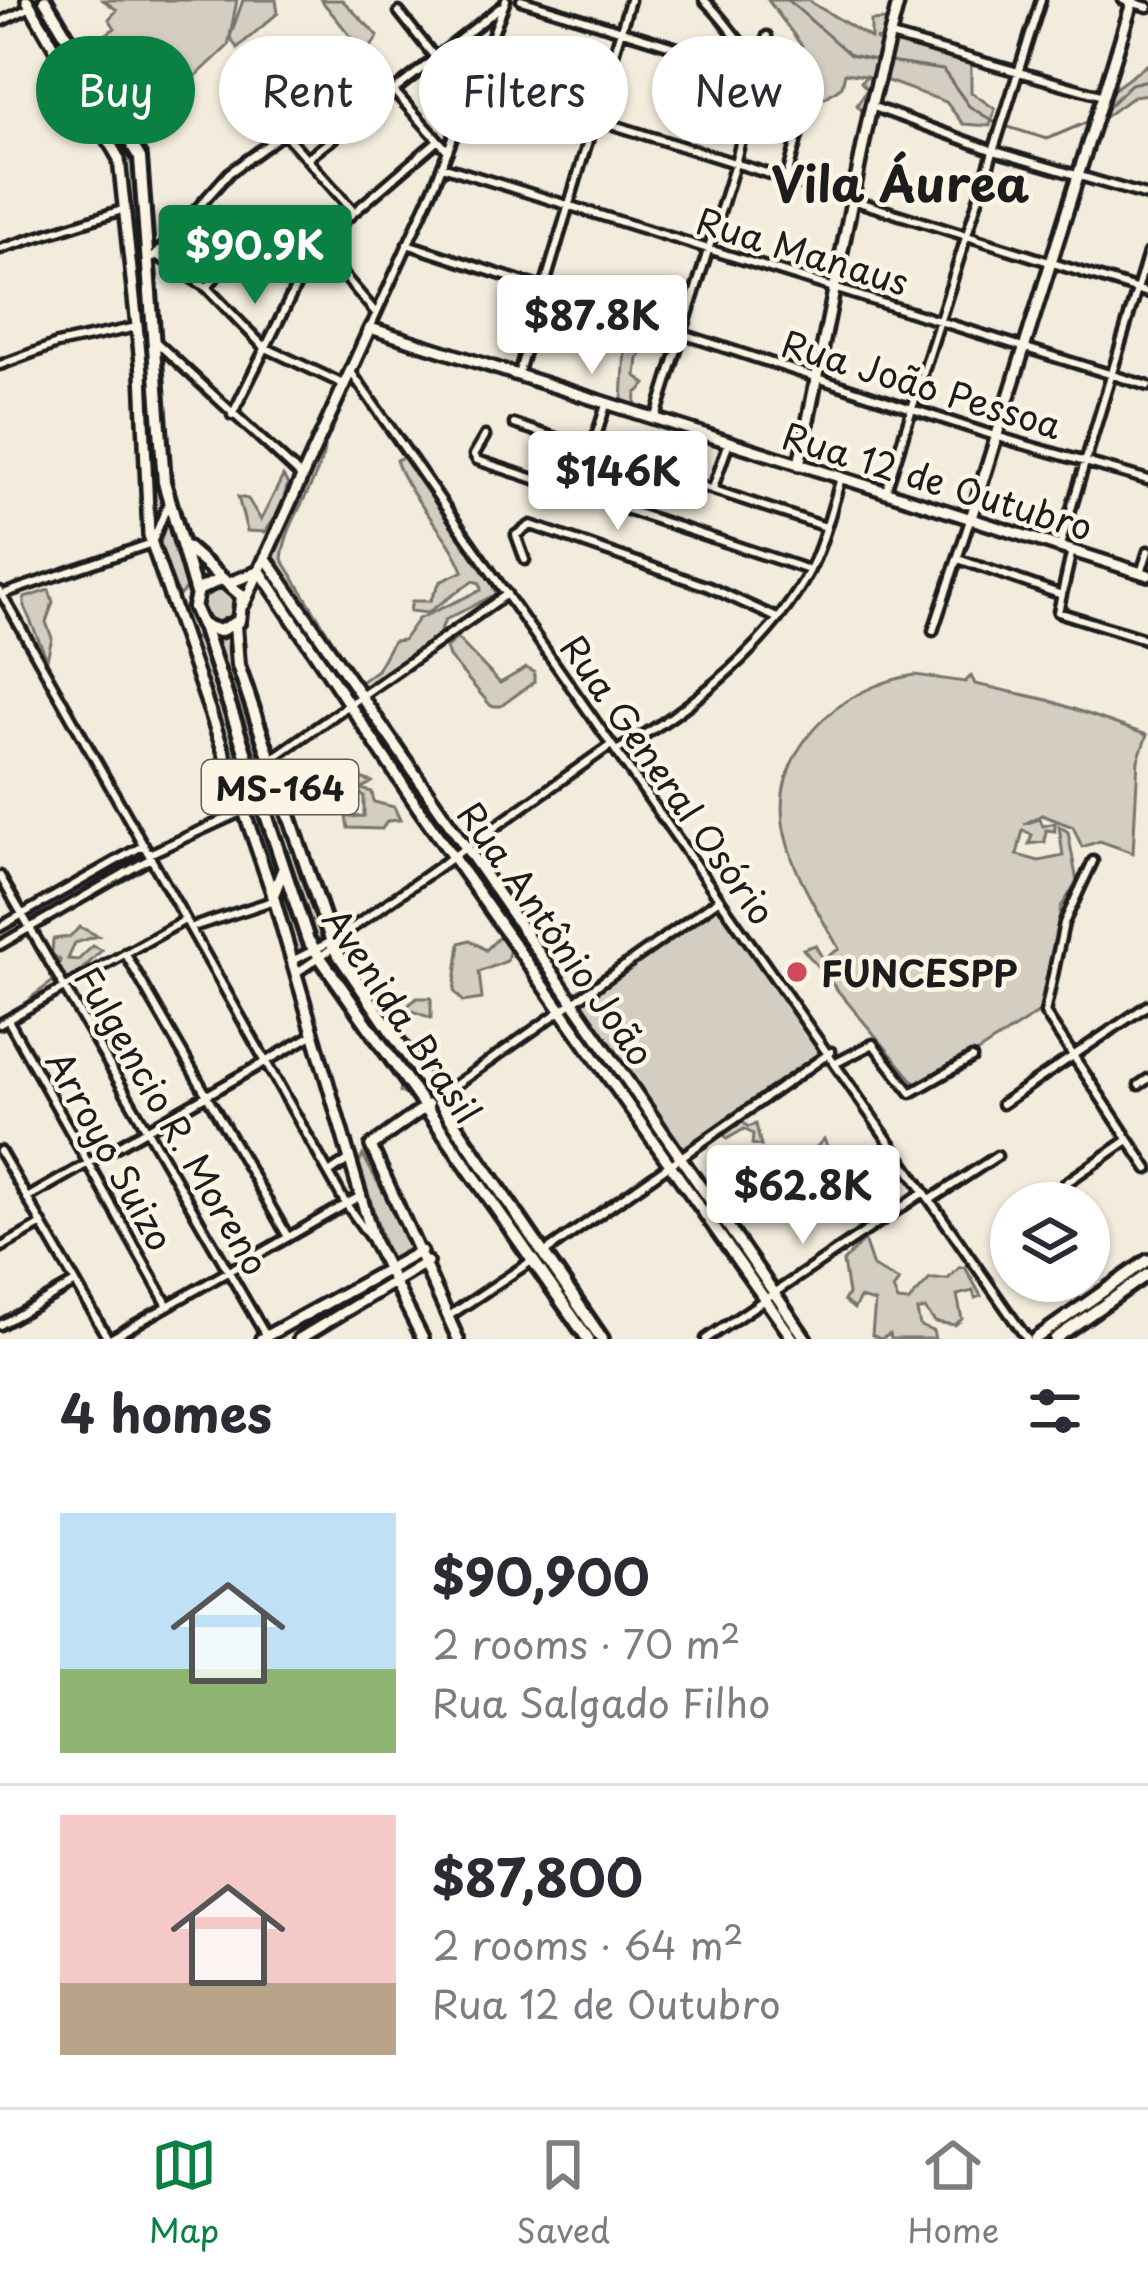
<!DOCTYPE html>
<meta charset="utf-8">
<style>
:root{--surface:#fff;--page:#f7f7f7;--text:#2b2b33;--muted:#7c7c81;--line:#e1e1e2;--accent:#0b8043}
body{margin:0;font-family:"Playpen Sans",sans-serif;background:var(--page);color:var(--text);height:100vh;display:flex;flex-direction:column;font-size:45px;white-space:nowrap}
*{box-sizing:border-box;margin:0}
p{font-size:39px;color:var(--muted)}
.icon{flex:none;width:66px;height:66px;fill:none;stroke:currentColor;stroke-width:2;stroke-linecap:round;stroke-linejoin:round}
.map{position:relative;height:1339px;overflow:hidden}
.sheet{display:flex;flex-direction:column;background:var(--surface);flex:1}
.sheet>*{flex:none}
.banner{position:absolute;left:36px;top:36px;width:1077px;height:108px;display:flex;gap:24px}
.tools{position:absolute;left:990px;top:1182px;display:grid;gap:24px}
.tools a{display:grid;place-items:center;width:120px;height:120px;border-radius:50%;background:var(--surface);box-shadow:0 3px 9px #0004;font-size:60px}
.price{position:absolute;translate:-50% -102px;padding:0 27px;border-radius:12px;background:#fff;color:#222;font-size:39px;line-height:78px;filter:drop-shadow(0 3px 6px #0008)}
.price::after{content:'';position:absolute;left:50%;top:72px;width:36px;height:27px;margin-left:-18px;background:inherit;clip-path:polygon(0 0,100% 0,50% 100%)}
.price.on{background:var(--accent);color:#fff}
ul{padding:0;list-style:none}
li{display:flex;align-items:center;gap:36px;height:300px;padding:0 60px}
li+li{border-top:3px solid var(--line)}
li span{display:grid;place-items:center;flex:none;width:336px;height:240px;border-radius:0px;color:#555}
li>.icon{margin-inline-start:auto}
span .icon{width:144px;height:144px;fill:#fffc;stroke-width:1}
li b{font-size:51px}
h2{display:flex;justify-content:space-between;align-items:center;height:144px;padding:0 60px;font-size:51px}
.pill{padding:0 42px;border-radius:54px;background:var(--surface);box-shadow:0 3px 9px #0004;font-size:42px;line-height:108px}
.pill.on{background:var(--accent);color:#fff}
.menu{display:flex;justify-content:space-around;align-items:center;height:168px;border-top:3px solid var(--line);background:var(--surface);font-size:33px;color:var(--muted)}
.menu a{display:grid;justify-items:center;gap:6px}
.menu .on{color:var(--accent)}
.map>svg:first-child{display:block}
.green{fill:#d3cec1;stroke:#78756e;stroke-width:3}
.lines{fill:none;stroke-linecap:round;stroke-linejoin:round}
.stream{stroke:#716e68;stroke-width:3}
.street-casing{stroke:#1c1c1c;stroke-width:15}
.secondary-casing{stroke:#1c1c1c;stroke-width:18}
.primary-casing{stroke:#1c1c1c;stroke-width:20}
.street{stroke:#fcf5e5;stroke-width:6}
.secondary{stroke:#fcf5e5;stroke-width:9}
.primary{stroke:#fcf5e5;stroke-width:10}
.poi-dot{fill:#d1495b;stroke:#fcf5e5;stroke-width:4.5}
.labels{text-anchor:middle;dominant-baseline:central;stroke-width:9;stroke-linejoin:round;paint-order:stroke}
.shield{fill:#fcf5e5;stroke:#5f5d58;stroke-width:3}
.shield-label{font-size:33px;font-weight:bold;fill:#1c1c1c}
.street-label{font-size:36px;fill:#1c1c1c;stroke:#fcf5e5}
.poi-label{font-size:36px;font-weight:bold;fill:#1c1c1c;stroke:#fcf5e5;text-anchor:start}
.district-label{font-size:48px;font-weight:bold;fill:#1c1c1c;stroke:#fcf5e5}
</style>
<div class="map">
<svg width="1148" height="1339" viewBox="0 0 1148 1339">
<rect width="100%" height="100%" fill="#f3ecdd"/>
<filter id="ink" filterUnits="userSpaceOnUse"><feTurbulence type="fractalNoise" baseFrequency=".00833" numOctaves="2"/><feDisplacementMap in="SourceGraphic" scale="24" xChannelSelector="R" yChannelSelector="G"/><feConvolveMatrix kernelMatrix="1 2 1 2 8 2 1 2 1" color-interpolation-filters="sRGB"/></filter>
<g filter="url(#ink)">
<!-- green -->
<path class="green" d="M 103,0 L 237,0 L 228,46 L 180,91 L 150,53 L 141,52 L 138,59 L 149,56 L 161,88 L 148,87 L 138,78 L 130,80 L 136,62 L 125,64 L 127,43 L 121,51 L 112,49 L 110,67 L 119,74 L 114,83 L 105,81 L 94,44 L 100,40 L 112,48 L 105,35 L 115,28 L 109,19 L 117,10 Z
M 243,0 L 276,0 L 278,13 L 237,48 L 230,37 Z
M 321,0 L 342,0 L 378,36 L 366,55 Z
M 768,0 L 807,0 L 871,38 L 871,21 L 885,20 L 890,26 L 885,41 L 875,39 L 880,42 L 874,77 L 868,77 L 873,84 L 866,115 L 857,105 L 867,89 L 861,82 L 866,76 L 845,73 L 842,86 L 825,98 L 796,87 L 802,46 Z
M 890,41 L 964,58 L 971,64 L 971,92 L 995,109 L 990,126 L 963,124 L 946,102 L 882,79 Z
M 1148,64 L 1148,94 L 1134,96 L 1104,118 L 1110,92 Z
M 124,143 L 138,180 L 145,328 L 162,502 L 155,522 L 119,144 Z
M 647,328 L 673,335 L 674,346 L 665,352 L 661,341 L 654,340 L 638,358 L 636,376 L 646,384 L 636,394 L 635,409 L 613,403 L 622,400 L 625,349 L 634,346 Z
M 321,438 L 326,438 C 322,482 286,517 282,559 L 349,667 L 351,677 L 343,682 L 263,566 Z
M 403,457 C 412,463 468,545 474,559 L 484,565 L 496,594 L 445,620 L 437,639 L 362,690 L 355,686 L 377,670 L 393,641 L 403,640 L 418,619 L 481,590 L 480,583 L 473,581 L 427,613 L 410,611 L 412,601 L 430,601 L 440,582 L 463,571 C 448,531 410,501 396,460 Z
M 283,476 L 288,484 L 280,511 L 265,532 L 247,531 L 238,497 L 248,499 L 261,520 Z
M 168,516 L 188,586 L 179,596 L 158,551 Z
M199 606a20 20 0 1 1 40 0a20 20 0 1 1-40 0Z
M 49,590 L 53,602 L 46,622 L 52,638 L 47,659 L 24,606 L 24,598 Z
M 210,636 L 228,638 L 259,756 L 249,755 Z
M 192,637 L 200,641 L 242,761 L 236,768 Z
M 457,638 L 500,683 L 526,668 L 534,672 L 534,682 L 501,706 L 491,706 L 449,657 L 446,648 Z
M 915,675 L 965,682 L 971,676 L 975,684 L 1048,700 L 1147,735 L 1138,760 L 1133,853 L 1100,841 L 1082,847 L 1073,827 L 1042,815 L 1024,824 L 1040,819 L 1043,826 L 1055,823 L 1055,831 L 1046,830 L 1045,842 L 1029,844 L 1032,835 L 1023,830 L 1017,855 L 1039,861 L 1063,856 L 1059,826 L 1068,832 L 1077,882 L 1061,907 L 1041,1011 L 920,1089 L 803,949 L 815,945 L 823,959 L 839,949 C 820,914 795,877 786,838 C 764,754 839,686 915,675 Z
M 264,769 L 271,773 L 325,935 L 315,942 L 297,923 L 304,949 L 297,952 C 275,921 283,884 273,849 L 278,869 L 274,884 L 236,780 L 240,774 L 247,777 L 271,844 L 256,774 Z
M 361,778 L 372,782 L 361,789 L 372,792 L 374,802 L 394,807 L 400,820 L 387,821 L 382,829 L 348,828 L 346,817 L 364,816 L 364,796 L 352,789 Z
M 134,854 L 146,854 L 145,860 L 33,918 L 33,912 Z
M 719,906 L 822,1052 L 742,1108 L 745,1113 L 731,1127 L 743,1122 L 748,1127 L 756,1124 L 761,1146 L 752,1144 L 753,1134 L 744,1129 L 727,1139 L 718,1125 L 713,1128 L 716,1137 L 701,1142 L 699,1138 L 676,1159 L 666,1134 L 653,1142 L 643,1138 L 652,1121 L 638,1094 L 626,1097 L 619,1076 L 575,1006 Z
M 80,927 L 98,936 L 75,943 L 68,959 L 78,960 L 93,946 L 102,950 C 86,967 57,994 33,996 L 56,979 L 60,960 L 52,954 L 53,939 L 69,937 Z
M 500,936 L 510,947 L 507,961 L 479,972 L 482,999 L 463,1002 L 454,991 L 460,943 L 470,940 L 486,950 Z
M 334,957 L 356,990 L 367,995 L 366,1005 L 382,1027 L 417,998 L 431,998 L 431,1018 L 410,1010 L 392,1026 L 418,1062 L 424,1089 L 419,1095 L 427,1101 L 415,1110 L 415,1100 L 400,1092 L 404,1068 L 395,1053 L 383,1057 L 376,1048 L 378,1028 L 363,1014 L 330,959 Z
M 824,1139 L 830,1153 L 827,1170 L 838,1171 L 850,1160 L 871,1164 L 879,1172 L 874,1187 L 864,1186 L 852,1173 L 837,1183 L 828,1181 L 812,1152 Z
M 363,1155 L 425,1270 L 422,1277 L 400,1276 L 390,1264 L 359,1163 Z
M 864,1240 L 873,1267 L 899,1281 L 893,1289 L 898,1301 L 908,1302 L 930,1279 L 948,1279 L 959,1268 L 965,1267 L 981,1296 L 975,1298 L 973,1291 L 957,1295 L 962,1319 L 955,1325 L 935,1322 L 925,1309 L 917,1311 L 920,1326 L 933,1331 L 935,1339 L 891,1339 L 890,1334 L 881,1339 L 872,1335 L 875,1302 L 860,1298 L 854,1309 L 844,1301 L 848,1294 L 843,1262 Z"/>
<g class="lines">
<!-- stream -->
<path class="stream" d="M 788,0 L 850,55 L 875,60
M 889,62 L 943,70 L 969,106 L 994,122
M 1104,111 L 1131,84 L 1148,80
M 1005,126 L 1047,139 L 1085,123"/>
<defs>
<path id="street" d="M 521,0 L 759,73
M 704,0 C 726,20 738,44 760,64
M 1123,0 L 1148,7
M 399,12 L 433,55
M 0,22 L 29,8
M 891,36 L 1100,95
M 247,63 L 284,133 L 354,212
M 477,82 L 1148,293
M 392,89 L 448,151
M 263,93 L 321,46
M 871,106 L 991,150 L 1148,196
M 308,158 L 502,6
M 442,166 L 1148,386
M 786,180 L 799,132
M 317,244 L 376,313
M 407,244 L 995,436 L 1148,480
M 0,249 L 122,210
M 156,255 L 207,288 L 264,347 L 343,384
M 153,258 L 229,173 L 284,133
M 207,288 L 257,222
M 370,328 L 435,184 L 506,0
M 154,340 L 301,476
M 0,365 L 57,344 L 137,327
M 351,372 L 1027,1339
M 518,375 L 630,0
M 232,415 L 317,244 L 437,141
M 656,417 L 735,164 L 767,36
M 514,424 L 826,527
M 485,436 L 474,455 L 477,460 L 809,570
M 592,449 L 606,405
M 713,488 L 729,442
M 886,491 L 1041,0
M 1060,546 L 1148,253
M 1072,550 L 1058,612 L 1148,640
M 958,559 L 1059,594
M 525,560 L 516,535 L 531,525 L 709,587 L 777,618
M 1141,573 L 1148,551
M 0,591 L 346,1204 L 371,1239
M 3,594 L 152,543 L 167,506
M 933,631 L 970,520
M 616,751 C 689,712 781,637 815,559 C 826,534 833,504 841,478
M 230,774 L 270,760 L 507,594
M 149,854 L 241,812
M 1093,861 L 1064,923 L 1045,1013 L 1148,1169
M 0,876 L 266,1336
M 0,927 L 144,845
M 190,928 L 275,900
M 0,945 L 151,858
M 125,953 L 288,1237
M 292,961 L 338,938 L 611,745
M 296,973 L 334,947
M 8,1020 L 168,1306
M 0,1024 L 185,920
M 838,1062 L 873,1044 L 911,1093 L 972,1058
M 1139,1085 L 1148,1079
M 437,1098 L 718,900
M 1002,1104 L 1148,1005
M 0,1151 L 108,1339
M 329,1173 L 351,1158
M 1066,1183 L 1128,1140
M 27,1198 L 314,1034
M 930,1200 L 997,1156
M 0,1248 L 42,1224
M 544,1253 L 831,1052
M 449,1316 L 533,1260
M 0,1325 L 75,1283
M 110,1339 L 362,1195
M 706,1339 L 924,1192"/>
<path id="secondary" d="M 27,0 L 119,159 L 142,372 L 149,535 L 273,895 L 374,1242 L 423,1339
M 799,465 L 871,106 L 899,0
M 971,518 L 1133,0
M 265,557 L 806,1339
M 260,571 L 419,809 L 793,1339
M 229,583 L 260,571
M 244,604 L 370,328 L 1148,575
M 428,1105 L 371,1146 L 458,1339
M 261,1339 L 421,1251
M 299,1339 L 427,1262
M 1035,1339 L 1148,1260
M 1055,1339 L 1148,1274"/>
<path id="primary" d="M 45,0 L 140,158 L 164,482 L 196,593
M 186,547 L 242,596 L 239,621 L 219,631 L 202,625 L 194,607 L 198,590 L 219,580
M 235,625 L 238,665 L 334,948 L 602,1339
M 203,626 L 308,940 L 588,1339
M 273,895 L 283,870"/>
</defs>
<!-- street casing -->
<use href="#street" class="street-casing"/>
<!-- secondary casing -->
<use href="#secondary" class="secondary-casing"/>
<!-- primary casing -->
<use href="#primary" class="primary-casing"/>
<!-- street -->
<use href="#street" class="street"/>
<!-- secondary -->
<use href="#secondary" class="secondary"/>
<!-- primary -->
<use href="#primary" class="primary"/>
</g>
</g>
<!-- markers -->
<circle class="poi-dot" cx="797" cy="972" r="12"/>
<g class="labels">
<!-- shield labels -->
<rect class="shield" x="202" y="760" width="156" height="54" rx="9"/>
<g class="shield-label">
<text x="280" y="787">MS-164</text>
</g>
<!-- street labels -->
<g class="street-label">
<text transform="translate(803 250) rotate(17)">Rua Manaus</text>
<text transform="translate(922 383) rotate(17)">Rua João Pessoa</text>
<text transform="translate(938 480) rotate(17)">Rua 12 de Outubro</text>
<text transform="translate(669 779) rotate(55)">Rua General Osório</text>
<text transform="translate(557 933) rotate(55)">Rua Antônio João</text>
<text transform="translate(403 1015) rotate(56)">Avenida Brasil</text>
<text transform="translate(173 1120) rotate(60)">Fulgencio R. Moreno</text>
<text transform="translate(111 1150) rotate(61)">Arroyo Suizo</text>
</g>
<!-- poi labels -->
<g class="poi-label">
<text x="821" y="972">FUNCESPP</text>
</g>
<!-- district labels -->
<g class="district-label">
<text x="900" y="182">Vila Áurea</text>
</g>
</g>
</svg>
<div class="tools">
<a><svg class="icon" aria-label="layers" viewBox="0 0 24 24"><path d="M12 4l9 5-9 5-9-5zM3 14l9 5 9-5"/></svg></a>
</div>
<b class="price on" style="left:255px;top:307px">$90.9K</b>
<b class="price" style="left:592px;top:377px">$87.8K</b>
<b class="price" style="left:618px;top:533px">$146K</b>
<b class="price" style="left:803px;top:1247px">$62.8K</b>
<div class="banner">
<a class="pill on">Buy</a>
<a class="pill">Rent</a>
<a class="pill">Filters</a>
<a class="pill">New</a>
</div>
</div>
<section class="sheet">
<h2>4 homes<svg class="icon" aria-label="filters" viewBox="0 0 24 24"><path d="M4 7h16M4 17h16"/><circle cx="9" cy="7" r="2"/><circle cx="15" cy="17" r="2"/></svg></h2>
<ul>
<li><span style="background:linear-gradient(#bfe0f5 65%,#8fb573 0)"><svg class="icon" aria-label="home" viewBox="0 0 24 24"><path d="M3 11l9-7 9 7M6 9v11h12V9"/></svg></span><div><b>$90,900</b><p>2 rooms · 70 m²</p><p>Rua Salgado Filho</p></div></li>
<li><span style="background:linear-gradient(#f6c9c9 70%,#b9a48a 0)"><svg class="icon" aria-label="home" viewBox="0 0 24 24"><path d="M3 11l9-7 9 7M6 9v11h12V9"/></svg></span><div><b>$87,800</b><p>2 rooms · 64 m²</p><p>Rua 12 de Outubro</p></div></li>
</ul>
</section>
<nav class="menu">
<a class="on"><svg class="icon" aria-label="map" viewBox="0 0 24 24"><path d="M3 6l6-2 6 2 6-2v14l-6 2-6-2-6 2zM9 4v14M15 6v14"/></svg>Map</a>
<a><svg class="icon" aria-label="saved" viewBox="0 0 24 24"><path d="M7 4h10v16l-5-4-5 4z"/></svg>Saved</a>
<a><svg class="icon" aria-label="home" viewBox="0 0 24 24"><path d="M3 11l9-7 9 7M6 9v11h12V9"/></svg>Home</a>
</nav>
